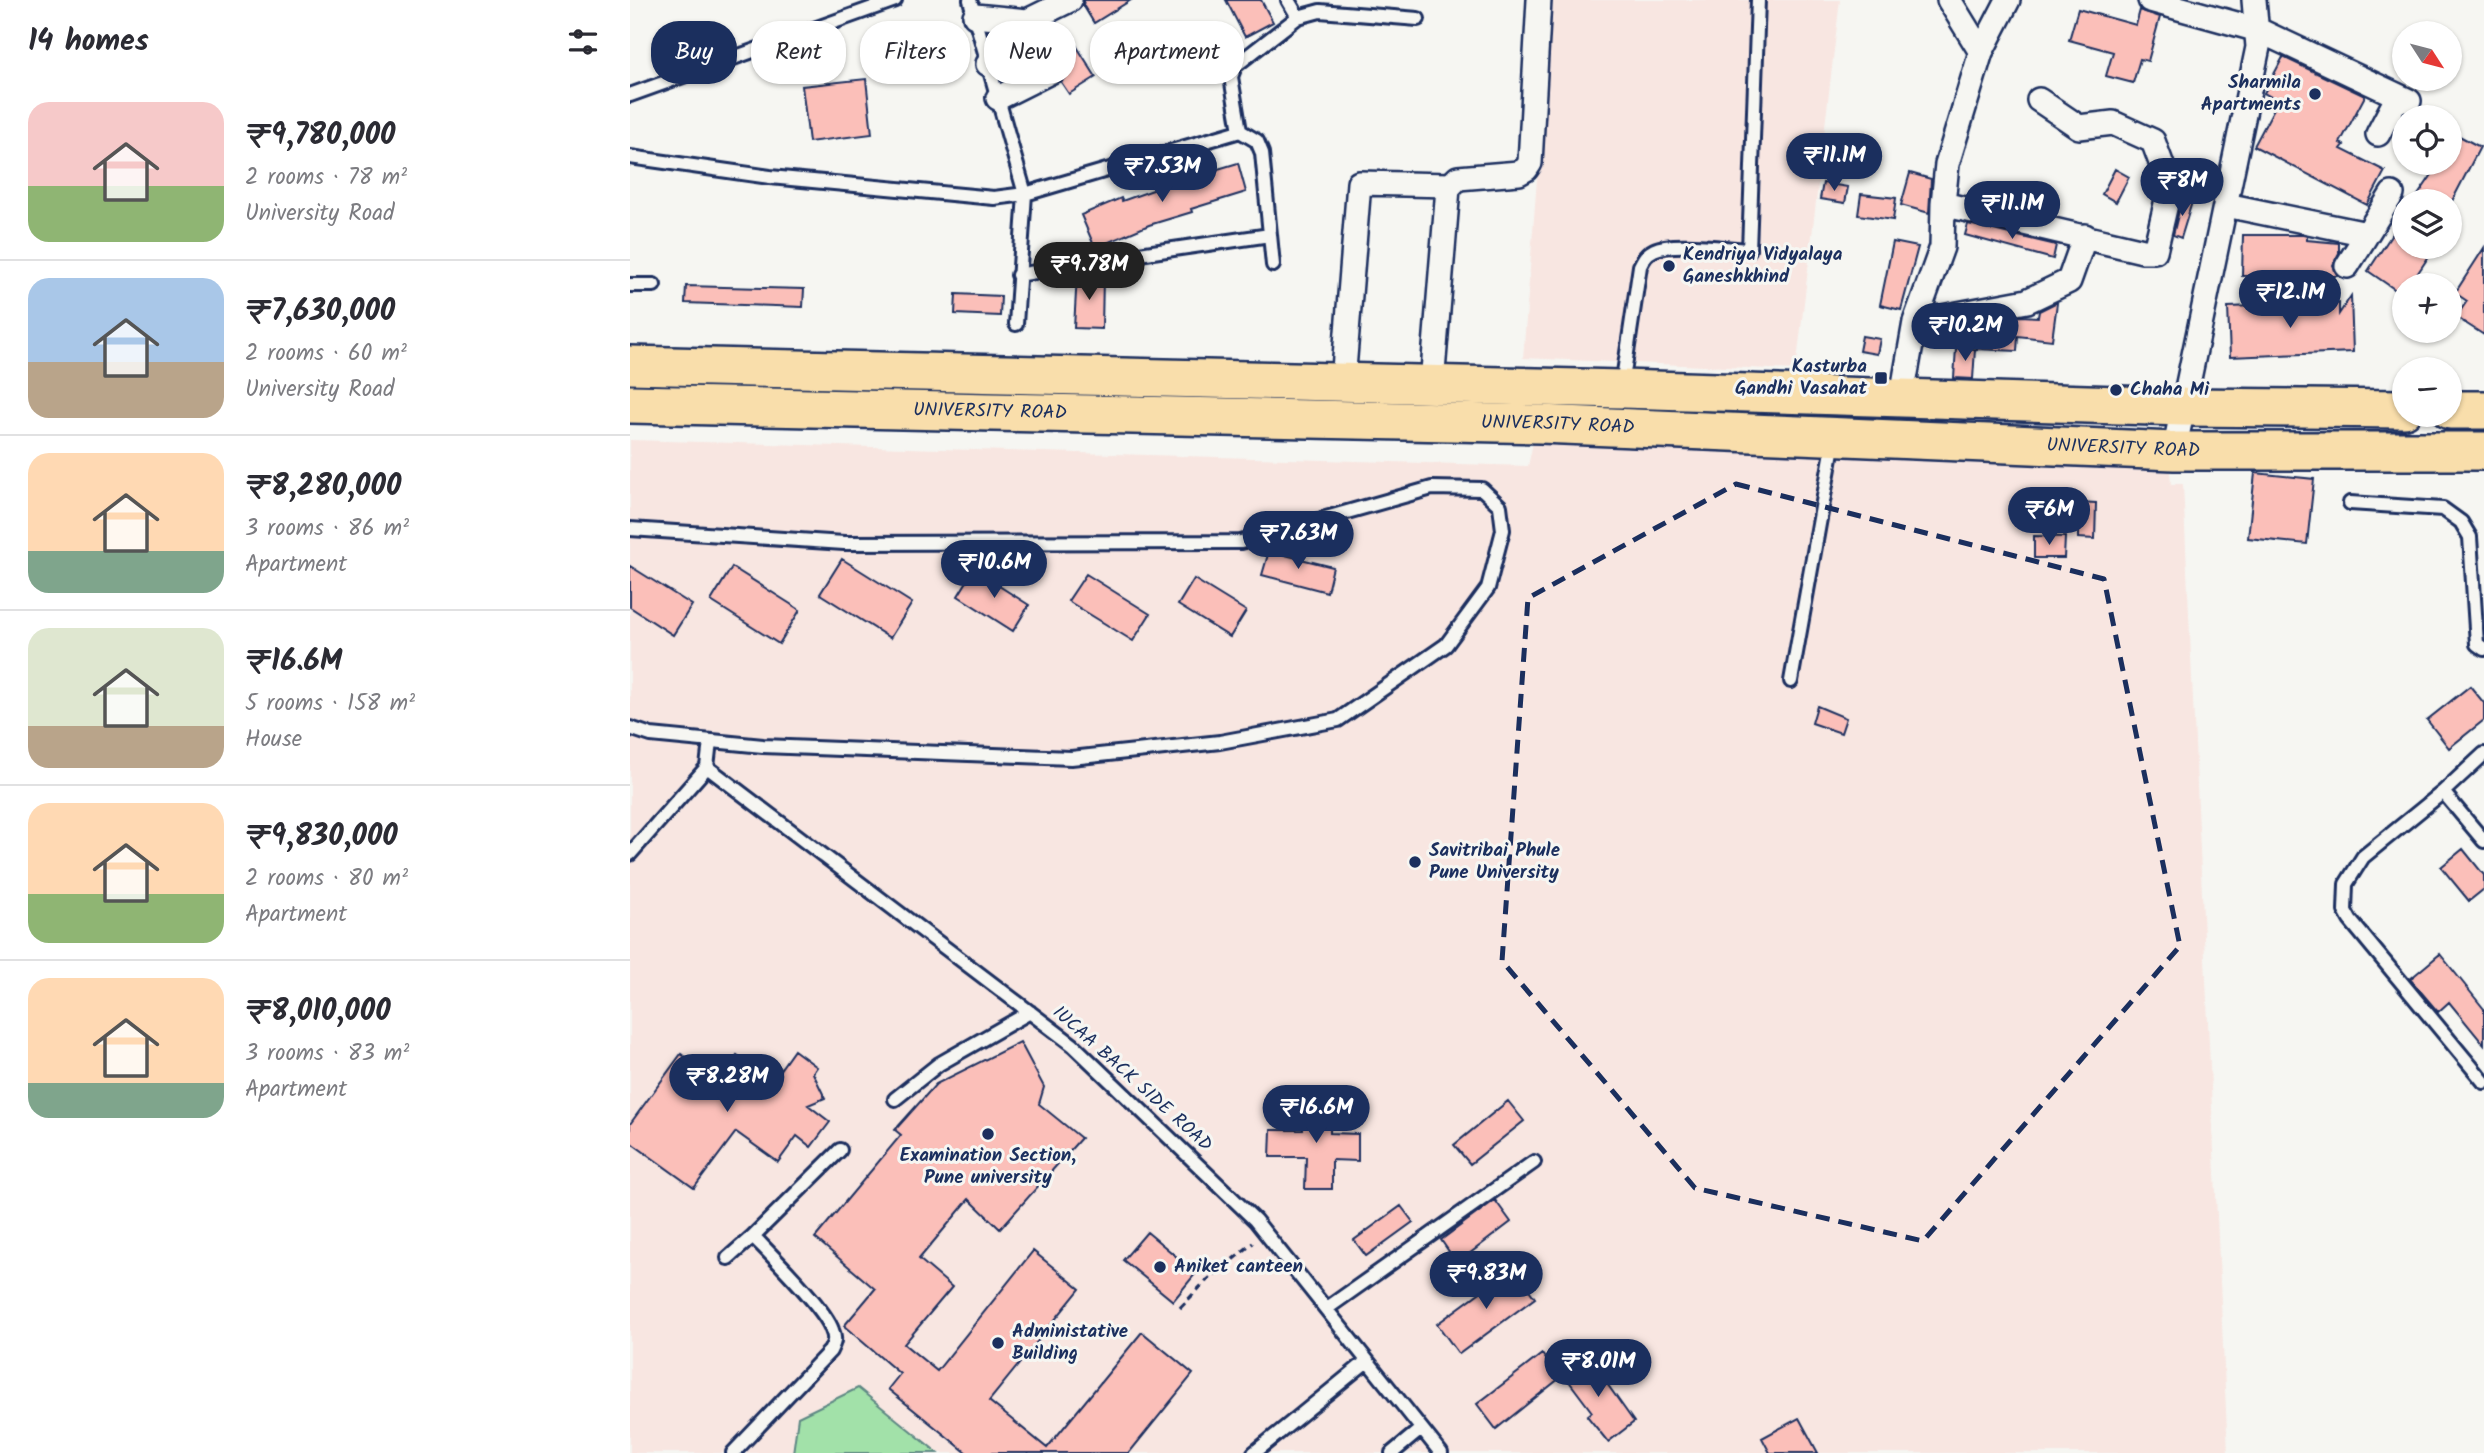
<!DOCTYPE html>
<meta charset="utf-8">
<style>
:root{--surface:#fff;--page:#f7f7f7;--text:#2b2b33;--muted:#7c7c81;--line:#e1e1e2;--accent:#1b2f5e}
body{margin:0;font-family:Kalam,sans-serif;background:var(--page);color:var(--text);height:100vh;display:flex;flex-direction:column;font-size:26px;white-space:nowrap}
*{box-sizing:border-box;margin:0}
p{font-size:23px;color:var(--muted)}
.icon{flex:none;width:38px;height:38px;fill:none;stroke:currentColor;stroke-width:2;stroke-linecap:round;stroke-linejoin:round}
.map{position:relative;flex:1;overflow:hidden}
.sheet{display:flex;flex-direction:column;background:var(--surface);width:630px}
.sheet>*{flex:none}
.guide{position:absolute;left:21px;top:21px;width:665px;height:63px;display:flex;gap:14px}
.needle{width:46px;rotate:126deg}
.fabs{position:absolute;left:1762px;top:21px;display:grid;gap:14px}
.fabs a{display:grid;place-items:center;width:70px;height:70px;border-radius:50%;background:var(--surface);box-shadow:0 2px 5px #0004;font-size:35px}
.price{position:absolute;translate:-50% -60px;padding:0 16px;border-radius:24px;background:var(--accent);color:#fff;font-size:23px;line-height:46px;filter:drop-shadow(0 2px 4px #0008)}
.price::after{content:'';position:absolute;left:50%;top:42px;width:21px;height:16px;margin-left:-10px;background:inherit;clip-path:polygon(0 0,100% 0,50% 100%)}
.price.on{background:#222;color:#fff}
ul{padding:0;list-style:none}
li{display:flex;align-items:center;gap:21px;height:175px;padding:0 28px}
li+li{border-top:2px solid var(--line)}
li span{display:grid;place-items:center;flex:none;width:196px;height:140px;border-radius:21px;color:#555}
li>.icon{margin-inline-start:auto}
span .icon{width:84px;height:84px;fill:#fffc;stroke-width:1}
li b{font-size:30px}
h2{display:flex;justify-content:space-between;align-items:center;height:84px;padding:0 28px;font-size:30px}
.chip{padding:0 24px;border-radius:28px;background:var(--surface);box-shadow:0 2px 5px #0004;font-size:24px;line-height:63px}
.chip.on{background:var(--accent);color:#fff}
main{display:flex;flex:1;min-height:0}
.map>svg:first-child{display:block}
.built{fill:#f8e6e1}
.green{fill:#a2e1a9;stroke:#5e8884;stroke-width:2}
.building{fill:#fbbfb9;stroke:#1b2f5e;stroke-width:2}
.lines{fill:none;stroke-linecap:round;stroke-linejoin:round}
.lane-casing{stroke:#1b2f5e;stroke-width:18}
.street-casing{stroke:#1b2f5e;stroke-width:28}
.primary-casing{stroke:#1b2f5e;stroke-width:42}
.path{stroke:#1b2f5e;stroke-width:3.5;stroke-dasharray:7 5;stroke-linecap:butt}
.lane{stroke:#f6f6f2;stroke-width:12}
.street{stroke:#f6f6f2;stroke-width:23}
.primary{stroke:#f9deab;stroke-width:37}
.marked{fill:none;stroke:#1b2f5e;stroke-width:5;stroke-dasharray:14 9;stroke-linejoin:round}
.poi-dot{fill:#1b2f5e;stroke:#f6f6f2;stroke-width:2.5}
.labels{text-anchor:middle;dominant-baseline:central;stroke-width:6;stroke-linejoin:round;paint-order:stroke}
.poi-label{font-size:19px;font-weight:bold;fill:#1b2f5e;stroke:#f6f6f2;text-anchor:start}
.street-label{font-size:19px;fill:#1b2f5e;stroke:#f6f6f2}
</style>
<main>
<section class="sheet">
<h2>14 homes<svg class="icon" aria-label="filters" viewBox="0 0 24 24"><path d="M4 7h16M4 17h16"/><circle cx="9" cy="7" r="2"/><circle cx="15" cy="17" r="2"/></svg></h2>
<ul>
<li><span style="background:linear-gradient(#f6c9c9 60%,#8fb573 0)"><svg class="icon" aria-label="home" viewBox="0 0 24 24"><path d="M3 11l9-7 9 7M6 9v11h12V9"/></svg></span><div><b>₹9,780,000</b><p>2 rooms · 78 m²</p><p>University Road</p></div></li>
<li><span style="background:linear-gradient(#a9c7e8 60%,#b9a48a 0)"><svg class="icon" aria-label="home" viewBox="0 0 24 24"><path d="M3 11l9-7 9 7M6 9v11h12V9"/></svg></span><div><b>₹7,630,000</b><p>2 rooms · 60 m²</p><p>University Road</p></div></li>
<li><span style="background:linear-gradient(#ffd9b3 70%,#7fa58c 0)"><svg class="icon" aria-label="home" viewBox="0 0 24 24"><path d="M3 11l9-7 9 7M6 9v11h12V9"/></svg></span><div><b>₹8,280,000</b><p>3 rooms · 86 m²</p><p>Apartment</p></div></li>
<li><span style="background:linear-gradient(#dfe7d0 70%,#b9a48a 0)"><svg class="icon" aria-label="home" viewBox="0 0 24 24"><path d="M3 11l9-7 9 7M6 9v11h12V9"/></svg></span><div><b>₹16.6M</b><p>5 rooms · 158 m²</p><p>House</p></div></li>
<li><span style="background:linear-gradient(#ffd9b3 65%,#8fb573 0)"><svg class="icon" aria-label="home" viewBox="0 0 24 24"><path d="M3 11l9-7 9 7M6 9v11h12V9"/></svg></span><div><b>₹9,830,000</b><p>2 rooms · 80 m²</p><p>Apartment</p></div></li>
<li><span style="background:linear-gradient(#ffd9b3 75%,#7fa58c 0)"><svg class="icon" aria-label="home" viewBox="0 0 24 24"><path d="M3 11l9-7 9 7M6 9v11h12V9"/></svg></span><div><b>₹8,010,000</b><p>3 rooms · 83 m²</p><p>Apartment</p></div></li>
</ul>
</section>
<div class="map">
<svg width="1854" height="1453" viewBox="0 0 1854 1453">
<rect width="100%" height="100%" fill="#f6f6f2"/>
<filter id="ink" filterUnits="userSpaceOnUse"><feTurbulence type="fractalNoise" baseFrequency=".0143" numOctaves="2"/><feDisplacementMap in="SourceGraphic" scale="14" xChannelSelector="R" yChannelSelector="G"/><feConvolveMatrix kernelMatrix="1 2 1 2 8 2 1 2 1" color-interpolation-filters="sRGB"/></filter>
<g filter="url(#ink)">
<!-- built -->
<path class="built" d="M 921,0 L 1210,0 L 1166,370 L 893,358 Z
M 904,438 L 1539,461 L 1541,484 L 1553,484 L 1598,1453 L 0,1453 L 0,440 L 898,466 Z"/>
<!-- green -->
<path class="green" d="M 228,1388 L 308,1453 L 163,1453 L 168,1417 Z"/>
<!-- building -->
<path class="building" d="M 454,0 L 501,0 L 464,23 L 453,5 Z
M 596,0 L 631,0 L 643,22 L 615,37 Z
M 1448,9 L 1506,25 L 1510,10 L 1530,17 L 1518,61 L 1510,59 L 1503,83 L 1476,76 L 1483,52 L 1439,40 Z
M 437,31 L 466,77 L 439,94 L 431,82 L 438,72 L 436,63 L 426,56 L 417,58 L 410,47 Z
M 1653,57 L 1735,96 L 1710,143 L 1714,145 L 1711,149 L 1755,171 L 1737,205 L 1624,146 L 1648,101 L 1634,93 Z
M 236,79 L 242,134 L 179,142 L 172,86 Z
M 1820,131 L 1850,147 L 1822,201 L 1784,201 L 1810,163 L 1820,163 Z
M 608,163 L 616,192 L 561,209 L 562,212 L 519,225 L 465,248 L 451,215 L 491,198 L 492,201 L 551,180 Z
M 1485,169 L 1499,177 L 1486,202 L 1472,194 Z
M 1280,173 L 1301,179 L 1299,213 L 1271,205 Z
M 1193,183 L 1218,187 L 1215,203 L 1190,199 Z
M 1231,194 L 1266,198 L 1263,220 L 1228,215 Z
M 1552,199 L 1562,202 L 1551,238 L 1543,235 Z
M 1774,216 L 1774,247 L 1805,247 L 1780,285 L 1774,285 L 1773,295 L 1738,271 Z
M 1338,224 L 1426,245 L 1423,259 L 1335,235 Z
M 1613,235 L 1673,235 L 1677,236 L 1677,240 L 1709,243 L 1709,253 L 1703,265 L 1708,276 L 1612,276 Z
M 1263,242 L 1288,247 L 1271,310 L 1250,305 Z
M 1854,248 L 1854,335 L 1826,317 L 1837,301 L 1825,293 Z
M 447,274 L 473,276 L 472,329 L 444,328 Z
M 56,286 L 174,289 L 173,307 L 55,303 Z
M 326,294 L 371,296 L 370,316 L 325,314 Z
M 1721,296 L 1723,352 L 1600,357 L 1598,307 L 1709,303 L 1709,314 Z
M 1425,303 L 1427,303 L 1422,340 L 1388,336 L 1387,351 L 1347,349 L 1350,324 L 1391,316 L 1408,317 L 1409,311 Z
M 1232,336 L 1250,339 L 1247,354 L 1229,351 Z
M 1326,348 L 1345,349 L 1343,379 L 1324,378 Z
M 1625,473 L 1684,479 L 1677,544 L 1618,538 Z
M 1448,502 L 1466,503 L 1465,539 L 1448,538 Z
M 1404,536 L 1435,537 L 1434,558 L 1404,558 Z
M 639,551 L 703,567 L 697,592 L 632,575 Z
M 212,559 L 282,603 L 260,638 L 190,594 Z
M 0,566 L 62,605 L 43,635 L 0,607 Z
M 102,567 L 170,610 L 149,644 L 81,601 Z
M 344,570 L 399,605 L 383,631 L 328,596 Z
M 456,574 L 520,614 L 503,641 L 438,601 Z
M 564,579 L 616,611 L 600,637 L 548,605 Z
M 1840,686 L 1854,703 L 1854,720 L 1819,748 L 1797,720 Z
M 1187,706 L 1216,718 L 1211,733 L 1182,723 Z
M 1833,849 L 1854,875 L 1854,889 L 1839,901 L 1811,867 Z
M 1810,954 L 1854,1009 L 1854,1045 L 1819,1002 L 1808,1012 L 1780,979 Z
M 390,1042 L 414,1087 L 409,1104 L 451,1138 L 370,1229 L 339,1199 L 289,1259 L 322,1287 L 274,1344 L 307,1371 L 403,1251 L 450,1289 L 359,1401 L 417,1448 L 512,1332 L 563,1374 L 499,1453 L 337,1453 L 258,1389 L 270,1374 L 214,1326 L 245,1289 L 185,1238 L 271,1135 L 265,1130 L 306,1084 Z
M 164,1050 L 187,1067 L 183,1073 L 195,1098 L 178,1105 L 200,1122 L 181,1147 L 167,1136 L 148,1162 L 106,1132 L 64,1188 L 0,1142 L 0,1124 L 51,1054 L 87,1082 L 107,1055 L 142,1081 Z
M 674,1100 L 701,1100 L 700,1133 L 728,1134 L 728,1161 L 702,1160 L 702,1189 L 675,1189 L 676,1157 L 640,1157 L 641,1130 L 673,1130 Z
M 878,1101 L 894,1121 L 840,1164 L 824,1145 Z
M 865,1200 L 881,1222 L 827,1263 L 811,1240 Z
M 771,1206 L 783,1222 L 736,1256 L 724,1240 Z
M 517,1232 L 566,1273 L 543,1301 L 493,1260 Z
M 883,1268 L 905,1298 L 829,1354 L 807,1324 Z
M 912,1354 L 930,1378 L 866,1429 L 847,1404 Z
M 956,1354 L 1004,1422 L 978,1442 L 957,1416 L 962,1412 L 932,1372 Z
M 1169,1418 L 1188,1453 L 1140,1453 L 1132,1438 Z"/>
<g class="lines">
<defs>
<path id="lane" d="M 340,0 L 395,194 L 386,324
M 658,0 L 668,17
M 0,95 L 265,0
M 0,157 L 140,177 L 364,198 L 395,194 L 610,131
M 643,265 L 632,153 L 627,141 L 610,131 L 601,77 L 605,66 L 668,17 L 690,11 L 788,19
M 388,275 L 509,254 L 640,235
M 0,285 L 24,285
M 992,386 L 1010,266 C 1014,258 1016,254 1024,250 C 1042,241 1097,249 1119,250 L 1128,0
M 1720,503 L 1813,509 L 1831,522 L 1840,537 L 1847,644 L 1854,649
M 0,529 L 214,543 L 611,542 L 802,488 L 852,489 L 870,506 L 873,530 L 858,588 L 816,645 L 708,720 L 590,742 L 441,758 L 133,746 L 21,735 L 0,728
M 1161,681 L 1204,440
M 1854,754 L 1813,792 L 1733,857 L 1716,884 L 1715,911 L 1720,920 L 1854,1082
M 77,767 L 443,1045 L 625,1220 L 811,1453
M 1813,792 L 1854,841
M 0,854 L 77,767 L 80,741
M 265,1099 L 309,1064 L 400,1012
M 98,1258 L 123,1236
M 696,1309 L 904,1162
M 103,1453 L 200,1351 C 204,1343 206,1339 202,1330 C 195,1308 141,1255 123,1236 L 210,1150
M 624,1453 L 737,1361
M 762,1453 L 791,1429"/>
<path id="street" d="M 1319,0 L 1351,52
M 1520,0 L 1628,30 L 1779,101
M 345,16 L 397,21 L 440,0
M 358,64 L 397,21
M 368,98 L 424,70
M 1748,134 L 1768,96
M 1313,204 L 1513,251 L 1525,251 L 1540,187 L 1523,141 L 1483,123 L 1449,127 L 1409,100
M 1596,205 L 1737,234
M 1717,266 L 1762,194
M 1285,322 L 1397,301 L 1439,281 L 1455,236
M 713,382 L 729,183 L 820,185
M 802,384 L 818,188 L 828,178 L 889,173 L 896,169 L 900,163 L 909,0
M 1272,396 L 1285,322 L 1312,247 L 1313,204 L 1317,164 L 1351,52 L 1378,0
M 1544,451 L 1628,47 L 1624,0"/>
<g id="primary">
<path d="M 0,365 L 992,389 L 1553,407 L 1774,409"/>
<path id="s1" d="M 0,404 L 910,424 L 1544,451 L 1854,451"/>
<path d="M 1820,410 L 1854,410"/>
</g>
</defs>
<!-- lane casing -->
<use href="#lane" class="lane-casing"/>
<!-- street casing -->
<use href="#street" class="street-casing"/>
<!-- primary casing -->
<use href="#primary" class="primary-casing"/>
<!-- path -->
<path class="path" d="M 550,1308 L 575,1282 L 623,1243"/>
<!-- lane -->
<use href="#lane" class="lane"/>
<!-- street -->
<use href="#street" class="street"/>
<!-- primary -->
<use href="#primary" class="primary"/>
</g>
</g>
<!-- marked area -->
<path class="marked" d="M 1106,484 L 1474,579 L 1550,946 L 1293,1241 L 1065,1188 L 872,961 L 898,598 Z"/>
<!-- markers -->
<g class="poi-dot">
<circle cx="1685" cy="94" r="7"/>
<circle cx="1039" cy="266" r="7"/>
<rect x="1244" y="371" width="14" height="14" rx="3.5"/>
<circle cx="1486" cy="390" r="7"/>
<circle cx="785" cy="862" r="7"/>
<circle cx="358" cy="1134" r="7"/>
<circle cx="530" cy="1267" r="7"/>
<circle cx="368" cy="1343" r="7"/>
</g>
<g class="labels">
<!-- poi labels -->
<g class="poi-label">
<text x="1671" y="83" text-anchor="end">Sharmila<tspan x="1671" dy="22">Apartments</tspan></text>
<text x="1053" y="255">Kendriya Vidyalaya<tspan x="1053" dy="22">Ganeshkhind</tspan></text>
<text x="1237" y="367" text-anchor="end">Kasturba<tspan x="1237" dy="22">Gandhi Vasahat</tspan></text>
<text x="1500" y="390">Chaha Mi</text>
<text x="799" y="851">Savitribai Phule<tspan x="799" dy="22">Pune University</tspan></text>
<text x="358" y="1156" text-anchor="middle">Examination Section,<tspan x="358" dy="22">Pune university</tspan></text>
<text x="544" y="1267">Aniket canteen</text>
<text x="382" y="1332">Administative<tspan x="382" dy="22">Building</tspan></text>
</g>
<!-- street labels -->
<g class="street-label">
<text stroke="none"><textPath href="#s1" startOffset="360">UNIVERSITY ROAD</textPath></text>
<text stroke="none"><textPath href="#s1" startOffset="928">UNIVERSITY ROAD</textPath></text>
<text stroke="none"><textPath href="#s1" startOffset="1494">UNIVERSITY ROAD</textPath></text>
<text transform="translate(502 1079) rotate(42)">IUCAA BACK SIDE ROAD</text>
</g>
</g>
</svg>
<div class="fabs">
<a><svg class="needle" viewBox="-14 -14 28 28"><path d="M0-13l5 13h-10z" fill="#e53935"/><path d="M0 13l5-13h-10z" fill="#7c7c81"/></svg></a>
<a><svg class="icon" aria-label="locate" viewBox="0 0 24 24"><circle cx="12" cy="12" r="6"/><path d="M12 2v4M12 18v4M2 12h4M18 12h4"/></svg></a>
<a><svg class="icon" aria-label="layers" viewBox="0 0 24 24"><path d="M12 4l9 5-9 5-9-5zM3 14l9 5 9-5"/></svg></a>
<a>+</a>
<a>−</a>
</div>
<b class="price" style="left:1204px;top:193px">₹11.1M</b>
<b class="price" style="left:532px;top:204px">₹7.53M</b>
<b class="price" style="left:1552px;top:218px">₹8M</b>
<b class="price" style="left:1382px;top:241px">₹11.1M</b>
<b class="price on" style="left:459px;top:302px">₹9.78M</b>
<b class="price" style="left:1660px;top:330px">₹12.1M</b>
<b class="price" style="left:1335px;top:363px">₹10.2M</b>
<b class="price" style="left:1419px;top:547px">₹6M</b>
<b class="price" style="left:668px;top:571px">₹7.63M</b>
<b class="price" style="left:364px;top:600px">₹10.6M</b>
<b class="price" style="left:97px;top:1114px">₹8.28M</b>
<b class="price" style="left:686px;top:1145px">₹16.6M</b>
<b class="price" style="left:856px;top:1311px">₹9.83M</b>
<b class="price" style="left:968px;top:1399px">₹8.01M</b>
<div class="guide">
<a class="chip on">Buy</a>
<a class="chip">Rent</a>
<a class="chip">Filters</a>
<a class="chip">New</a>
<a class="chip">Apartment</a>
</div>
</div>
</main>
